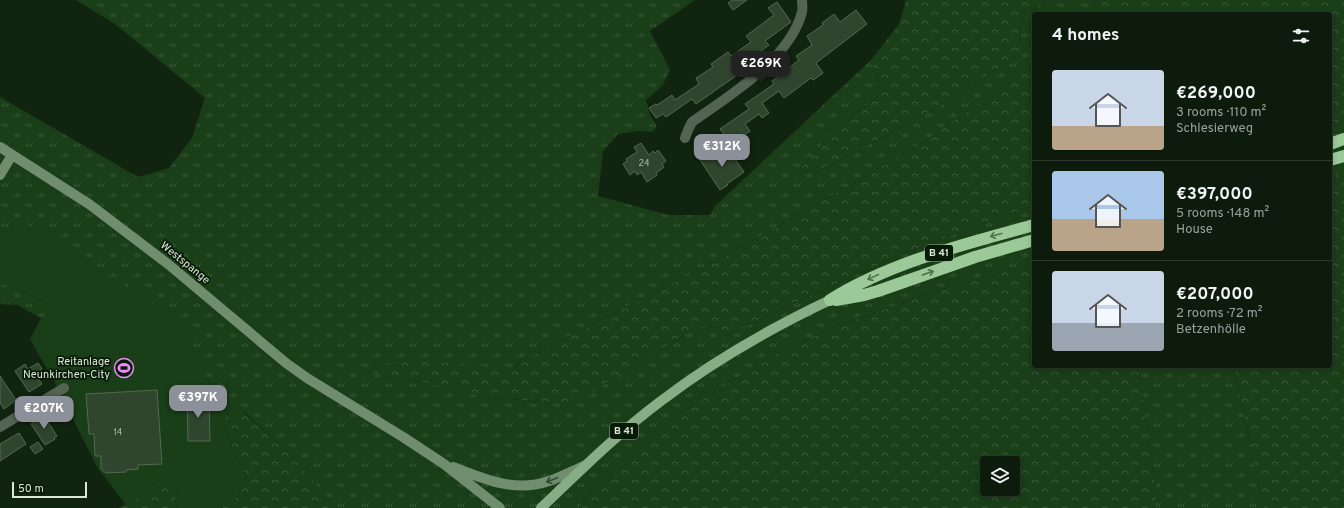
<!DOCTYPE html>
<meta charset="utf-8">
<style>
:root{--surface:#0c1b0b;--page:#1a2819;--text:#f1f3f6;--muted:#9aa19d;--line:#2c392c;--accent:#8c9099}
body{margin:0;font-family:Overpass,sans-serif;background:var(--page);color:var(--text);height:100vh;display:flex;flex-direction:column;font-size:15px;white-space:nowrap}
*{box-sizing:border-box;margin:0}
p{font-size:13px;color:var(--muted)}
.icon{flex:none;width:22px;height:22px;fill:none;stroke:currentColor;stroke-width:2;stroke-linecap:round;stroke-linejoin:round}
.map{position:relative;flex:1;overflow:hidden}
.drawer{position:absolute;left:1032px;top:12px;width:300px;height:356px;display:flex;flex-direction:column;background:var(--surface);border-radius:4px;box-shadow:0 2px 6px #0003,0 0 0 1px var(--line)}
.drawer>*{flex:none}
.fabs{position:absolute;left:980px;top:456px;display:grid;gap:8px}
.fabs a{display:grid;place-items:center;width:40px;height:40px;border-radius:4px;background:var(--surface);box-shadow:0 2px 6px #0003,0 0 0 1px var(--line);font-size:20px}
.scale{position:absolute;left:12px;bottom:10px;width:75px;box-sizing:border-box;padding-left:4px;border:2px solid #dae7d9;border-top:0;font-size:11px;line-height:14px;white-space:nowrap;color:#dae7d9;-webkit-text-stroke:3px #071a06;paint-order:stroke}
.price{position:absolute;translate:-50% -34px;padding:0 9px;border-radius:8px;background:var(--accent);color:#fff;font-size:13px;line-height:26px;filter:drop-shadow(0 1px 2px #0008)}
.price::after{content:'';position:absolute;left:50%;top:24px;width:12px;height:9px;margin-left:-6px;background:inherit;clip-path:polygon(0 0,100% 0,50% 100%)}
.price.active{background:#222;color:#fff}
ul{padding:0;list-style:none}
li{display:flex;align-items:center;gap:12px;height:100px;padding:0 20px}
li+li{border-top:1px solid var(--line)}
li span{display:grid;place-items:center;flex:none;width:112px;height:80px;border-radius:4px;color:#555}
li>.icon{margin-inline-start:auto}
span .icon{width:48px;height:48px;fill:#fffc;stroke-width:1}
li b{font-size:17px}
h2{display:flex;justify-content:space-between;align-items:center;height:48px;padding:0 20px;font-size:17px}
.map>svg:first-child{display:block}
.grass{fill:url(#grass-tufts)}
.forest{fill:url(#forest-crowns);fill-rule:evenodd}
.green{fill:#193e18}
.building{fill:#30452e;stroke:#536a51}
.lines{fill:none;stroke-linecap:round;stroke-linejoin:round}
.street{stroke:#536552;stroke-width:10}
.secondary{stroke:#708e6e;stroke-width:10}
.primary{stroke:#87ad84;stroke-width:10}
.highway{stroke:#9bca98;stroke-width:12}
.oneway{stroke:#51724f}
.oneway2{stroke:#314830}
.labels{text-anchor:middle;dominant-baseline:central;stroke-width:3.5;stroke-linejoin:round;paint-order:stroke}
.number-label{font-size:9px;fill:#b0beae}
.shield{fill:#071a06;stroke:#9baa9a;stroke-width:1}
.shield-label{font-size:10px;font-weight:bold;fill:#dae7d9}
.street-label{font-size:11px;fill:#dae7d9;stroke:#071a06}
.poi-label{font-size:11px;fill:#dae7d9;stroke:#071a06;text-anchor:end}
</style>
<div class="map">
<svg width="1344" height="508" viewBox="0 0 1344 508">
<defs>
<pattern id="grass-tufts" width="24" height="20" patternUnits="userSpaceOnUse"><rect width="24" height="20" fill="#193e18"/><path d="M3 7l-1-3M5 7V3M7 7l1-3M15 17l-1-3M17 17v-4M19 17l1-3" fill="none" stroke="#3a5a39"/></pattern>
<pattern id="forest-crowns" width="20" height="18" patternUnits="userSpaceOnUse"><rect width="20" height="18" fill="#193e18"/><path d="M2 6a3 3 0 1 1 6 0M12 15a3 3 0 1 1 6 0" fill="none" stroke="#3a5a39"/></pattern>
</defs>
<rect width="100%" height="100%" fill="#10240f"/>
<!-- grass -->
<path class="grass" d="M 76,0 L 695,0 L 650,31 L 670,70 L 663,85 L 646,100 L 650,115 L 657,126 L 653,132 L 638,131 L 618,134 L 603,151 L 598,196 L 669,215 L 710,215 L 715,206 L 870,61 L 883,88 L 875,100 L 843,121 L 802,167 L 801,172 L 813,173 L 848,156 L 947,102 L 1025,50 L 1020,41 L 1019,33 L 1023,18 L 1046,0 L 1093,0 L 1097,14 L 1034,14 L 1034,66 L 1025,73 L 923,142 L 864,177 L 720,259 L 527,358 L 521,359 L 516,367 L 512,369 L 373,365 L 376,374 L 417,381 L 488,397 L 553,403 L 653,355 L 687,333 L 709,326 L 722,331 L 727,336 L 847,278 L 931,243 L 1025,208 L 1034,206 L 1034,262 L 930,293 L 829,329 L 772,356 L 679,414 L 603,477 L 579,508 L 335,508 L 294,458 L 243,411 L 226,411 L 207,379 L 195,356 L 186,329 L 0,236 L 0,97 L 138,177 L 169,168 L 192,138 L 205,98 L 115,24 Z
M 1344,122 L 1344,172 L 1330,177 L 1330,127 Z
M 0,283 L 41,300 L 52,307 L 49,315 L 41,318 L 17,305 L 0,304 Z
M 1138,366 L 1234,366 L 1264,508 L 1156,508 L 1156,490 Z"/>
<!-- forest -->
<path class="forest" d="M 906,0 L 1046,0 L 1023,18 L 1019,33 L 1020,41 L 1025,50 L 947,102 L 848,156 L 813,173 L 801,172 L 802,167 L 843,121 L 875,100 L 883,88 L 870,61 L 899,24 Z
M 1093,0 L 1344,0 L 1344,122 L 1330,127 L 1330,14 L 1097,14 Z
M 1034,66 L 1034,206 L 1025,208 L 931,243 L 847,278 L 727,336 L 722,331 L 709,326 L 687,333 L 653,355 L 578,400 L 553,403 L 488,397 L 417,381 L 376,374 L 369,368 L 373,365 L 400,366 L 407,360 L 512,369 L 517,367 L 521,359 L 527,358 L 720,259 L 864,177 L 923,142 Z
M 1344,172 L 1344,508 L 1264,508 L 1234,366 L 1330,366 L 1330,177 Z
M 1034,262 L 1034,366 L 1138,366 L 1156,490 L 1156,508 L 579,508 L 603,477 L 679,414 L 772,356 L 829,329 L 930,293 ZM 987,463 L 1013,463 L 1013,489 L 987,489 Z
M 226,411 L 242,411 L 294,458 L 335,508 L 221,508 L 238,496 L 247,476 L 236,457 L 226,431 Z
M 172,483 L 179,487 L 175,501 L 178,508 L 118,508 L 156,488 Z"/>
<!-- green -->
<path class="green" d="M 17,222 L 29,225 L 166,311 L 186,329 L 196,356 L 207,379 L 226,411 L 226,431 L 236,457 L 247,476 L 238,496 L 221,508 L 178,508 L 175,501 L 179,488 L 172,483 L 156,488 L 126,505 L 97,467 L 54,381 L 30,339 L 41,318 L 49,315 L 52,307 L 41,300 L 0,283 L 0,236 L 6,228 Z"/>
<!-- building -->
<path class="building" d="M 732,0 L 747,0 L 733,10 L 728,3 Z
M 777,2 L 791,22 L 765,41 L 769,45 L 743,64 L 744,65 L 737,70 L 740,73 L 696,104 L 692,99 L 666,117 L 663,114 L 656,118 L 649,108 L 656,104 L 657,105 L 672,95 L 675,100 L 699,84 L 696,78 L 713,67 L 711,64 L 728,52 L 731,56 L 751,42 L 746,36 L 774,15 L 768,8 Z
M 856,10 L 867,24 L 816,63 L 823,73 L 813,80 L 811,78 L 784,98 L 779,91 L 762,103 L 769,113 L 762,118 L 759,114 L 745,124 L 750,131 L 738,139 L 741,143 L 734,148 L 720,129 L 749,109 L 745,104 L 774,84 L 772,81 L 799,60 L 796,56 L 812,45 L 807,36 L 823,25 L 822,23 L 834,14 L 840,22 Z
M 641,143 L 649,155 L 653,151 L 655,153 L 658,150 L 666,161 L 662,164 L 664,167 L 656,173 L 657,175 L 647,182 L 641,172 L 637,175 L 635,171 L 630,175 L 623,164 L 627,161 L 626,159 L 637,152 L 634,147 Z
M 728,149 L 744,172 L 727,184 L 728,185 L 720,190 L 698,157 L 705,152 L 711,160 Z
M 38,363 L 42,369 L 35,374 L 42,384 L 29,392 L 15,371 L 25,364 L 28,369 Z
M 0,376 L 16,400 L 4,409 L 0,403 Z
M 157,390 L 162,464 L 138,465 L 138,469 L 126,470 L 126,472 L 106,473 L 101,469 L 101,456 L 95,456 L 94,434 L 89,434 L 86,394 Z
M 187,397 L 209,397 L 210,441 L 188,441 Z
M 44,416 L 57,436 L 54,438 L 55,439 L 45,445 L 31,424 Z
M 19,433 L 26,444 L 0,461 L 0,444 Z
M 38,442 L 43,449 L 35,454 L 30,447 Z"/>
<g class="lines">
<!-- street -->
<path class="street" d="M 685,138 L 688,130 L 692,122 C 729,96 790,59 802,12 C 803,9 802,4 802,0
M 0,427 L 64,388"/>
<!-- secondary -->
<path class="secondary" d="M 0,147 L 89,204 L 168,264 L 286,363 L 307,378 L 403,437 L 444,464 L 500,508
M 0,175 L 12,155
M 453,467 C 484,479 515,493 549,481 C 561,477 574,470 586,465"/>
<!-- primary -->
<path class="primary" d="M 541,508 C 580,471 618,433 661,401 C 713,361 771,328 830,300"/>
<!-- highway -->
<path class="highway" d="M 1330,144 L 1344,139
M 1330,160 L 1344,156
M 830,300 C 891,262 965,244 1034,225
M 836,300 L 864,295 L 878,291 L 975,257 L 1034,240"/>
</g>
<!-- one-way arrows -->
<defs><path id="oneway-shaft" d="M-6 0H5M1.5-3L5.5 0L1.5 3" fill="none" stroke-width="1.6" stroke-linecap="round" stroke-linejoin="round"/></defs>
<g class="oneway">
<use href="#oneway-shaft" transform="translate(996 235) rotate(165)"/>
<use href="#oneway-shaft" transform="translate(928 273) rotate(-19)"/>
<use href="#oneway-shaft" transform="translate(873 277) rotate(155)"/>
</g>
<use class="oneway2" href="#oneway-shaft" transform="translate(552 480) rotate(159)"/>
<!-- icons -->
<defs>
<symbol id="stadium-ring" viewBox="-11 -11 22 22"><circle r="9.5" fill="#071a06" stroke="#ed8cf9" stroke-width="1.5"/><path d="M0-5a6.5 5 0 1 0 0 10a6.5 5 0 1 0 0-10ZM-3.5-1.8h7v3.6h-7Z" fill="#ed8cf9"/></symbol>
</defs>
<g fill-rule="evenodd">
<use href="#stadium-ring" x="113" y="357" width="22" height="22"/>
</g>
<g class="labels">
<!-- number labels -->
<g class="number-label">
<text x="644" y="163">24</text>
<text x="118" y="432">14</text>
</g>
<!-- shield labels -->
<g class="shield">
<rect x="925" y="245" width="28" height="16" rx="3"/>
<rect x="610" y="423" width="28" height="16" rx="3"/>
</g>
<g class="shield-label">
<text x="939" y="253">B 41</text>
<text x="624" y="431">B 41</text>
</g>
<!-- street labels -->
<g class="street-label">
<text transform="translate(185 263) rotate(39)">Westspange</text>
</g>
<!-- poi labels -->
<g class="poi-label">
<text x="110" y="362">Reitanlage<tspan x="110" dy="13">Neunkirchen-City</tspan></text>
</g>
</g>
</svg>
<div class="fabs">
<a><svg class="icon" aria-label="layers" viewBox="0 0 24 24"><path d="M12 4l9 5-9 5-9-5zM3 14l9 5 9-5"/></svg></a>
</div>
<div class="scale">50 m</div>
<b class="price active" style="left:761px;top:85px">€269K</b>
<b class="price" style="left:722px;top:168px">€312K</b>
<b class="price" style="left:198px;top:419px">€397K</b>
<b class="price" style="left:44px;top:430px">€207K</b>
<section class="drawer">
<h2>4 homes<svg class="icon" aria-label="filters" viewBox="0 0 24 24"><path d="M4 7h16M4 17h16"/><circle cx="9" cy="7" r="2"/><circle cx="15" cy="17" r="2"/></svg></h2>
<ul>
<li><span style="background:linear-gradient(#c9d6e8 70%,#b9a48a 0)"><svg class="icon" aria-label="home" viewBox="0 0 24 24"><path d="M3 11l9-7 9 7M6 9v11h12V9"/></svg></span><div><b>€269,000</b><p>3 rooms · 110 m²</p><p>Schlesierweg</p></div></li>
<li><span style="background:linear-gradient(#a9c7e8 60%,#b9a48a 0)"><svg class="icon" aria-label="home" viewBox="0 0 24 24"><path d="M3 11l9-7 9 7M6 9v11h12V9"/></svg></span><div><b>€397,000</b><p>5 rooms · 148 m²</p><p>House</p></div></li>
<li><span style="background:linear-gradient(#c9d6e8 65%,#9aa5b1 0)"><svg class="icon" aria-label="home" viewBox="0 0 24 24"><path d="M3 11l9-7 9 7M6 9v11h12V9"/></svg></span><div><b>€207,000</b><p>2 rooms · 72 m²</p><p>Betzenhölle</p></div></li>
</ul>
</section>
</div>
